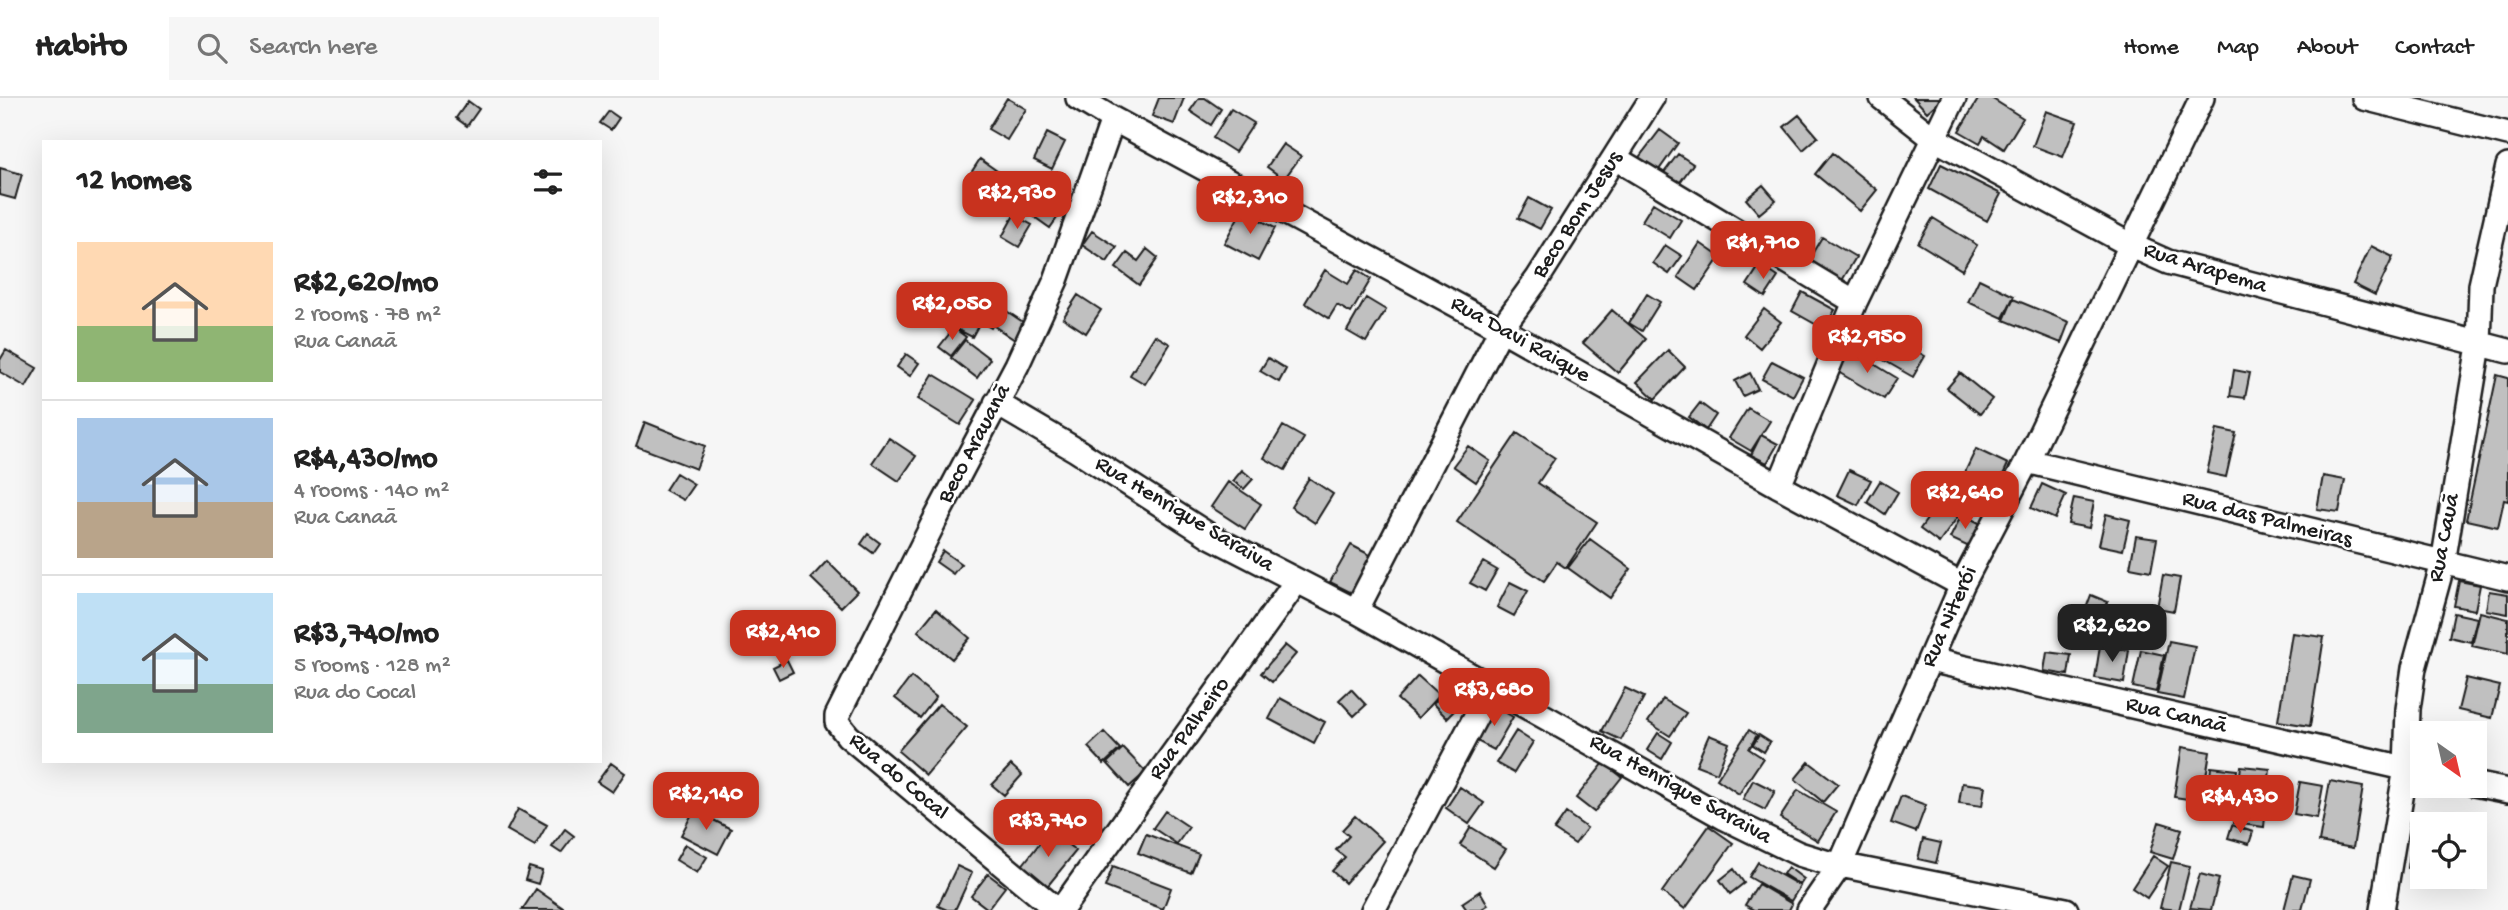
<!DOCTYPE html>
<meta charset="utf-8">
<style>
:root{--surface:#fff;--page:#f6f6f6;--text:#222;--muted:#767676;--line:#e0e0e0;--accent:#c8321e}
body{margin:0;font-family:"Gochi Hand",sans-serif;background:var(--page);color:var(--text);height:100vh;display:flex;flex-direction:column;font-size:26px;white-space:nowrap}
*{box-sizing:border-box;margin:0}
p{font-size:23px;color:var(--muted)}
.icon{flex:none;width:38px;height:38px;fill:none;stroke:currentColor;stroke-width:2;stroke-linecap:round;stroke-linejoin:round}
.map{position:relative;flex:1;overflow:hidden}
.sheet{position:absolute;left:42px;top:42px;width:560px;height:623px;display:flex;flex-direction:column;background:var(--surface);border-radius:0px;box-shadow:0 7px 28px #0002}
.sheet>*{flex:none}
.needle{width:46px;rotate:146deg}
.controls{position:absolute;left:2410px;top:623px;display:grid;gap:14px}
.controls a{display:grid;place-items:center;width:77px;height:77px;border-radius:0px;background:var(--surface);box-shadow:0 7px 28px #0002;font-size:35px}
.price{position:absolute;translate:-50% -60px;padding:0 16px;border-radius:14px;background:var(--accent);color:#fff;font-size:23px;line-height:46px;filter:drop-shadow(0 2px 4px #0008)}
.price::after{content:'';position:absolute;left:50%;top:42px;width:21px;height:16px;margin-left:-10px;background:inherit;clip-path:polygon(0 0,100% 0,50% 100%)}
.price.current{background:#222;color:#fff}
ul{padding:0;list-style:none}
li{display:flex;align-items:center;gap:21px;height:175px;padding:0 35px}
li+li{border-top:2px solid var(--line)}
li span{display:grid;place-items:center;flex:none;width:196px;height:140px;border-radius:0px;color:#555}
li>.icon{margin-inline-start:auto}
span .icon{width:84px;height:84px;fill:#fffc;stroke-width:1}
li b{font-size:30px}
h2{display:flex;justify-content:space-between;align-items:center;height:84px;padding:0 35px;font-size:30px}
header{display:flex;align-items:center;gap:42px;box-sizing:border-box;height:98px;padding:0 35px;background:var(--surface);border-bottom:2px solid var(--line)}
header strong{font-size:33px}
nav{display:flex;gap:38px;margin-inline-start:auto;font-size:24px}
.search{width:490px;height:63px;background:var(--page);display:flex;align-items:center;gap:18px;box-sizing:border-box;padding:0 24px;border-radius:0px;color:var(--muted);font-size:26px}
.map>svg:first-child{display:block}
.building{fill:#c0c0c0;stroke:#1c1c1c;stroke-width:2}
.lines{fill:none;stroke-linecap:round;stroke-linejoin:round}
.street-casing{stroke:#1c1c1c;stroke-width:28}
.street{stroke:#fff;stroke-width:23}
.labels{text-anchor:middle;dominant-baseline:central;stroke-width:5;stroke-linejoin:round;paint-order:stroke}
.street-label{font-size:23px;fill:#1c1c1c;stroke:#fff}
</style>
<header>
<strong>Habito</strong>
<div class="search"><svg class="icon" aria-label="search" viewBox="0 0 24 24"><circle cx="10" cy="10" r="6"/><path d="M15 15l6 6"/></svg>Search here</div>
<nav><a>Home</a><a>Map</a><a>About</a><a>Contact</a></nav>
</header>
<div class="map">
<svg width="2508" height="812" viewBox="0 0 2508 812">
<rect width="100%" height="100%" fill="#f6f6f6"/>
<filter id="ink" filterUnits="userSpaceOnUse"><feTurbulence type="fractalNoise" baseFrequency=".0143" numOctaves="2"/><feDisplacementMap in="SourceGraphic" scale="14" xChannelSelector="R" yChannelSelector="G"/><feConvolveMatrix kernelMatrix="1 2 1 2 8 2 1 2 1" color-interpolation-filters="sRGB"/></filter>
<g filter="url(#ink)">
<!-- building -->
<path class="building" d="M 1007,0 L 1026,11 L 1007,42 L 988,31 Z
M 1159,0 L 1184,0 L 1174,26 L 1152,18 Z
M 1199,0 L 1205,0 L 1221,11 L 1211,27 L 1190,13 Z
M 1914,0 L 1943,0 L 1927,14 Z
M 1979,0 L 1991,0 L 2023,20 L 2004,51 L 1984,38 L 1980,45 L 1959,33 Z
M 468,3 L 479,11 L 467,28 L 456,20 Z
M 1231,11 L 1254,25 L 1235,54 L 1213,40 Z
M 609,13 L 619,20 L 611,32 L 600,25 Z
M 2046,13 L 2077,24 L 2063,59 L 2033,48 Z
M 1799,17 L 1818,39 L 1803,52 L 1784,29 Z
M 1660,32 L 1678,45 L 1656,76 L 1637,62 Z
M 1047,35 L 1065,44 L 1052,71 L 1034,62 Z
M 1283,46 L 1301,58 L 1284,81 L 1267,69 Z
M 1832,55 L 1877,92 L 1860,113 L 1815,76 Z
M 1678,56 L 1693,66 L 1678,87 L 1663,76 Z
M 980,61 L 1000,75 L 987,95 L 967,81 Z
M 1941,66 L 2001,96 L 1987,123 L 1929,91 Z
M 0,70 L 22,76 L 15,101 L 0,97 Z
M 1763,87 L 1776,102 L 1759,116 L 1746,101 Z
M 1529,100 L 1551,112 L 1540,131 L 1518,120 Z
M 1044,101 L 1062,113 L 1050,130 L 1033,118 Z
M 1653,105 L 1681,122 L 1670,140 L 1642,123 Z
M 1242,112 L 1275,130 L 1258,163 L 1224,145 Z
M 1014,117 L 1032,127 L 1019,149 L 1002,139 Z
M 1933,120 L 1977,147 L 1962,172 L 1918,145 Z
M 1092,133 L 1117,149 L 1107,164 L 1082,147 Z
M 1822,139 L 1856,159 L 1840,186 L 1806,166 Z
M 1700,145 L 1720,159 L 1697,192 L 1678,179 Z
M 1665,147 L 1682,158 L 1669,176 L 1653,165 Z
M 2371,148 L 2393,159 L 2375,197 L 2353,186 Z
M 1147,151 L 1158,160 L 1139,187 L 1116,170 L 1127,155 L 1138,163 Z
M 1760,167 L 1778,179 L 1765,199 L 1747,187 Z
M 1325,172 L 1348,186 L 1357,172 L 1371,181 L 1351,215 L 1337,207 L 1329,220 L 1305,205 Z
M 1979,181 L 2014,198 L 2003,220 L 1968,204 Z
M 962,190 L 1001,212 L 991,230 L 952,208 Z
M 1802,194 L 1835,212 L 1824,231 L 1792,213 Z
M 1647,196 L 1660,204 L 1642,233 L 1629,225 Z
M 1078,197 L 1101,212 L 1086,235 L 1063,220 Z
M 1366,200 L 1386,212 L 1366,244 L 1347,233 Z
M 2013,201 L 2069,224 L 2061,245 L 2004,222 Z
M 1764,211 L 1781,224 L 1760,250 L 1744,237 Z
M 1005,212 L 1029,228 L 1018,244 L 994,228 Z
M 1612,212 L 1646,241 L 1618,275 L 1583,245 Z
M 959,218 L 978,228 L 972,239 L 953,229 Z
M 1864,223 L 1925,258 L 1913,279 L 1852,244 Z
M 954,230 L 966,239 L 951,258 L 939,249 Z
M 1155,237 L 1170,246 L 1145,286 L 1130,277 Z
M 965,242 L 990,261 L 977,280 L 951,260 Z
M 6,252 L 37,270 L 26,289 L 0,274 L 0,262 Z
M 1668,252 L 1685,269 L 1655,301 L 1637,284 Z
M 1851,252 L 1897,280 L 1884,301 L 1838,274 Z
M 906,256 L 919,265 L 910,278 L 897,269 Z
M 1268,260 L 1286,271 L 1279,284 L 1260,273 Z
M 1772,263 L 1803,279 L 1793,298 L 1762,281 Z
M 2234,272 L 2250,275 L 2245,300 L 2230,298 Z
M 1750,275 L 1758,291 L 1743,298 L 1735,283 Z
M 1960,275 L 1992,301 L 1980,316 L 1947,290 Z
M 933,276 L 976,302 L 960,327 L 918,301 Z
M 2497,277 L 2508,280 L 2508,403 L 2504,402 L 2498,429 L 2466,422 Z
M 1700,305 L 1716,317 L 1706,332 L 1689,319 Z
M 1748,310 L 1770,323 L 1751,353 L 1729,340 Z
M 645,324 L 705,348 L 696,371 L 636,348 Z
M 1283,328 L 1304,340 L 1285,372 L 1264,360 Z
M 2217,331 L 2236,335 L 2226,379 L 2207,375 Z
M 1517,335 L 1555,360 L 1538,385 L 1597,424 L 1566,470 L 1557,464 L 1544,483 L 1457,424 Z
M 1761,337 L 1778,346 L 1767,365 L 1751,357 Z
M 889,340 L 916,358 L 899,383 L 872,365 Z
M 1468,348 L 1490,363 L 1476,384 L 1453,368 Z
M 1976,351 L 2008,366 L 1996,392 L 1964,376 Z
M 1242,372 L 1253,381 L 1244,391 L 1233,383 Z
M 1849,372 L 1871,382 L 1858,407 L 1837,397 Z
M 676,375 L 694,386 L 683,402 L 665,392 Z
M 2323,378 L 2345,382 L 2339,414 L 2317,411 Z
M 1309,380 L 1333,396 L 1315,425 L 1291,409 Z
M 1880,383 L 1898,394 L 1885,416 L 1867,404 Z
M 1228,384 L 1261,406 L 1245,431 L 1211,409 Z
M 2042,386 L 2066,397 L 2055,421 L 2031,410 Z
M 1942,400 L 1961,414 L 1939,445 L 1920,431 Z
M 2074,400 L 2094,404 L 2089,430 L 2068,426 Z
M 1962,416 L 1981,426 L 1969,449 L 1950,440 Z
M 2106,416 L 2130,422 L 2123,452 L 2099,447 Z
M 868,436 L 880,445 L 873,455 L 861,446 Z
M 2136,438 L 2157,441 L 2151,473 L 2130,469 Z
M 1590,441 L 1631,471 L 1610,500 L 1568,470 Z
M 1351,447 L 1372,458 L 1352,495 L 1330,484 Z
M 943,453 L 961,466 L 953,476 L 936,464 Z
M 827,463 L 857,493 L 841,509 L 811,480 Z
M 1483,464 L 1497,472 L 1485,493 L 1470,485 Z
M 2163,477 L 2180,480 L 2174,513 L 2157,510 Z
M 2459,483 L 2480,487 L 2475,512 L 2454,508 Z
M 1510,484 L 1528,493 L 1514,518 L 1497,509 Z
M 2489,493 L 2508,496 L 2508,516 L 2486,512 Z
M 2091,497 L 2108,504 L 2100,522 L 2084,516 Z
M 936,511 L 970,540 L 952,561 L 918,533 Z
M 2480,514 L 2508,521 L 2508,556 L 2472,548 Z
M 2454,515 L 2477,520 L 2471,544 L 2449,539 Z
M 2087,520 L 2104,525 L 2099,541 L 2082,537 Z
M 2292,535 L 2324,539 L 2310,628 L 2278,623 Z
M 2169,543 L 2195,548 L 2184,601 L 2157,596 Z
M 1285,547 L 1296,556 L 1272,584 L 1261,575 Z
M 2100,548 L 2129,552 L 2124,585 L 2095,580 Z
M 2141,552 L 2164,557 L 2156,594 L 2133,589 Z
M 2047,554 L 2071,557 L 2068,577 L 2044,573 Z
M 787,562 L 793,574 L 779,581 L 773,569 Z
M 1418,578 L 1439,597 L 1418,620 L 1397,601 Z
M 911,579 L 936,599 L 920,620 L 895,600 Z
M 2466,580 L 2500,588 L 2492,620 L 2458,612 Z
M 1449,590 L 1463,604 L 1447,620 L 1433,606 Z
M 1625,590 L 1644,599 L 1621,642 L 1602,633 Z
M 1351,591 L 1366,607 L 1354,618 L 1339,602 Z
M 1280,600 L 1325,624 L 1314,645 L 1269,621 Z
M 1663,601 L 1686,615 L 1670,638 L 1648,624 Z
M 939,606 L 967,629 L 926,677 L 898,653 Z
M 1494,608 L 1513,619 L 1494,652 L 1475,642 Z
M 1749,632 L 1757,637 L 1749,651 L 1763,660 L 1739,696 L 1717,681 Z
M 1516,633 L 1533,644 L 1514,675 L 1496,665 Z
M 1104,634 L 1120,651 L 1104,666 L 1088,649 Z
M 1658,635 L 1672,644 L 1662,661 L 1647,652 Z
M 1709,637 L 1729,645 L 1717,675 L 1696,667 Z
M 1759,637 L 1770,644 L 1764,654 L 1753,647 Z
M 2182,649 L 2210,654 L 2202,703 L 2174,699 Z
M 1123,650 L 1146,674 L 1129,689 L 1107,665 Z
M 1809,664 L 1838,686 L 1823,704 L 1795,681 Z
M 611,665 L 625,675 L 612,694 L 597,684 Z
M 1604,665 L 1622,679 L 1594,714 L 1576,700 Z
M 1011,667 L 1022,677 L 1004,697 L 992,687 Z
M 2241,668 L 2270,671 L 2264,729 L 2234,725 Z
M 2211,669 L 2237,672 L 2234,703 L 2208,701 Z
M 1753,682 L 1775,693 L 1765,712 L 1743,701 Z
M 2330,683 L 2363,689 L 2353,750 L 2319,744 Z
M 2300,684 L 2323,688 L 2317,720 L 2294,716 Z
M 1962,685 L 1985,688 L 1982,708 L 1959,705 Z
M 1460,689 L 1484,705 L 1469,726 L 1446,710 Z
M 1798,692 L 1836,714 L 1818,743 L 1780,720 Z
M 1901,698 L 1926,707 L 1916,734 L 1891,725 Z
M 518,711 L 547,727 L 535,748 L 507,732 Z
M 694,712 L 731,731 L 718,756 L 681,737 Z
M 1165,713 L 1189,729 L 1177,746 L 1153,730 Z
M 1566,715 L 1587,730 L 1575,746 L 1554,732 Z
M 1355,718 L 1383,743 L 1345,785 L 1332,773 L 1345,759 L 1336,752 L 1349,738 L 1342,732 Z
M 2159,724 L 2182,731 L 2173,761 L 2150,754 Z
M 2232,727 L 2253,734 L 2249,746 L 2228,740 Z
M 1709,728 L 1733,745 L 1685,811 L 1662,794 Z
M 1471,729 L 1506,751 L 1494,769 L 1460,747 Z
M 565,731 L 574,738 L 561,755 L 552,749 Z
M 1050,732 L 1076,753 L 1046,790 L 1021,769 Z
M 1146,736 L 1199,756 L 1191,775 L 1138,755 Z
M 1923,741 L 1941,745 L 1936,765 L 1918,761 Z
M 685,746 L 707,759 L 697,775 L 676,762 Z
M 2411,749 L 2422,751 L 2422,772 L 2408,770 Z
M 2153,758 L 2168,768 L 2147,800 L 2132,790 Z
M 2474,759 L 2481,760 L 2476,791 L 2426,783 L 2426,779 L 2474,779 Z
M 1758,764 L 1800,788 L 1791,803 L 1749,779 Z
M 2171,764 L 2190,768 L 2179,812 L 2160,810 Z
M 957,768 L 972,775 L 955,812 L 947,812 L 938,808 Z
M 1113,768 L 1171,790 L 1163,811 L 1105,789 Z
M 529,769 L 542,773 L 538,786 L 525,782 Z
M 1788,769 L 1804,781 L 1800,787 L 1783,776 Z
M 1734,771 L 1744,785 L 1730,796 L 1720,782 Z
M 988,776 L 1005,789 L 988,811 L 971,798 Z
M 2200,776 L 2219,781 L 2211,812 L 2190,810 Z
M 2293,777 L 2310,781 L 2302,812 L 2284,812 Z
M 1758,786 L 1792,806 L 1789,812 L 1754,812 L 1745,807 Z
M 536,791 L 566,812 L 522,812 Z
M 1480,793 L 1488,807 L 1480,812 L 1467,812 L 1462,805 Z"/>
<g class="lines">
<defs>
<path id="street" d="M 1078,0 L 1113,21 L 1501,231 L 1779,388 L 1962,487
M 1882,0 L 1933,40 L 2132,148 L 2168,164 L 2508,253
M 2364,0 L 2508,36
M 1615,60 L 1855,204
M 996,305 L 1076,352 L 1210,438 L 1356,513 L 1725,720 L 1799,756 L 1825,764 L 2066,812
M 2027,363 L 2508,480
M 1779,388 L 1855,204 L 1954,0
M 1356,513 L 1501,231 L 1538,180 L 1652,0
M 1930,562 L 2422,674
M 2474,686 L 2508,693
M 1057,812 L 848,638 L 837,624 L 837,618 L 934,424 L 1017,267 L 1056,182 L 1113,21
M 1061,812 L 1296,484
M 1373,812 L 1491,590
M 1809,812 L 1840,767 L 1962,487 L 2027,363 L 2202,0
M 2382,812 L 2406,670 L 2408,611 L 2414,570 L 2443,465 L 2479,247 L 2481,187 L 2508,68"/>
</defs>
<!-- street casing -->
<use href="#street" class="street-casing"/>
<!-- street -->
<use href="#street" class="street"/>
</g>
</g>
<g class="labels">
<!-- street labels -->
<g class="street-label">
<text transform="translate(1578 117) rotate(-57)">Beco Bom Jesus</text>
<text transform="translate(2205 171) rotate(17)">Rua Arapema</text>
<text transform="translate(1520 242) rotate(29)">Rua Davi Raique</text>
<text transform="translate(975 346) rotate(-62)">Beco Arauanã</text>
<text transform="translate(1184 417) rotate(31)">Rua Henrique Saraiva</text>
<text transform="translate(2267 422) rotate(14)">Rua das Palmeiras</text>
<text transform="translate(2445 440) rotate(-79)">Rua Cauã</text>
<text transform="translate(1950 519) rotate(-66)">Rua Niterói</text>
<text transform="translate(2176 618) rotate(13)">Rua Canaã</text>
<text transform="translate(1190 631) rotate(-54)">Rua Palheiro</text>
<text transform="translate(898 679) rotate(40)">Rua do Cocal</text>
<text transform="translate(1680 692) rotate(29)">Rua Henrique Saraiva</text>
</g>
</g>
</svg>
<div class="controls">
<a><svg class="needle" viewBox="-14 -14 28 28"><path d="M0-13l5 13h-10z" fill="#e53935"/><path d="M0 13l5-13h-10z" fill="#767676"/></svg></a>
<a><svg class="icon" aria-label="locate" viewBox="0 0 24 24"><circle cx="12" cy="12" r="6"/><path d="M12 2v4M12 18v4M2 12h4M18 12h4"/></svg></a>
</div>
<b class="price" style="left:1017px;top:133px">R$2,930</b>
<b class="price" style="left:1250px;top:138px">R$2,310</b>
<b class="price" style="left:1763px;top:183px">R$1,710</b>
<b class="price" style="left:952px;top:244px">R$2,050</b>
<b class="price" style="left:1867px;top:277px">R$2,950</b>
<b class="price" style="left:1965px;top:433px">R$2,640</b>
<b class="price current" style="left:2112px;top:566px">R$2,620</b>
<b class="price" style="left:783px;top:572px">R$2,410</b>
<b class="price" style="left:1494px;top:630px">R$3,680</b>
<b class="price" style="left:706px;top:734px">R$2,140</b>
<b class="price" style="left:2240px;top:737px">R$4,430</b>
<b class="price" style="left:1048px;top:761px">R$3,740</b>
<section class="sheet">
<h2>12 homes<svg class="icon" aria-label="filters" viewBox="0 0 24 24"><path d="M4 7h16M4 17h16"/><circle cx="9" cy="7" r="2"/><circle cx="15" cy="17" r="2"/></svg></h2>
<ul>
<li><span style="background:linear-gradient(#ffd9b3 60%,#8fb573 0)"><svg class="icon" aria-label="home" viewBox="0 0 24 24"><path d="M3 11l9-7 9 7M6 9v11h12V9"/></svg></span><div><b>R$2,620/mo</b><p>2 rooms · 78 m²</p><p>Rua Canaã</p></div></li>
<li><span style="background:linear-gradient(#a9c7e8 60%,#b9a48a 0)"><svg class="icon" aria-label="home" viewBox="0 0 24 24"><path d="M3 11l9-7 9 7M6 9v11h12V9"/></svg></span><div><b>R$4,430/mo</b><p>4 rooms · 140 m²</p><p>Rua Canaã</p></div></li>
<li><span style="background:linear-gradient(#bfe0f5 65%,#7fa58c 0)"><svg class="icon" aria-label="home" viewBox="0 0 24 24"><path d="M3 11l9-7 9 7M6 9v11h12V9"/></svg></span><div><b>R$3,740/mo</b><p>5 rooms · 128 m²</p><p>Rua do Cocal</p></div></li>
</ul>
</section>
</div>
